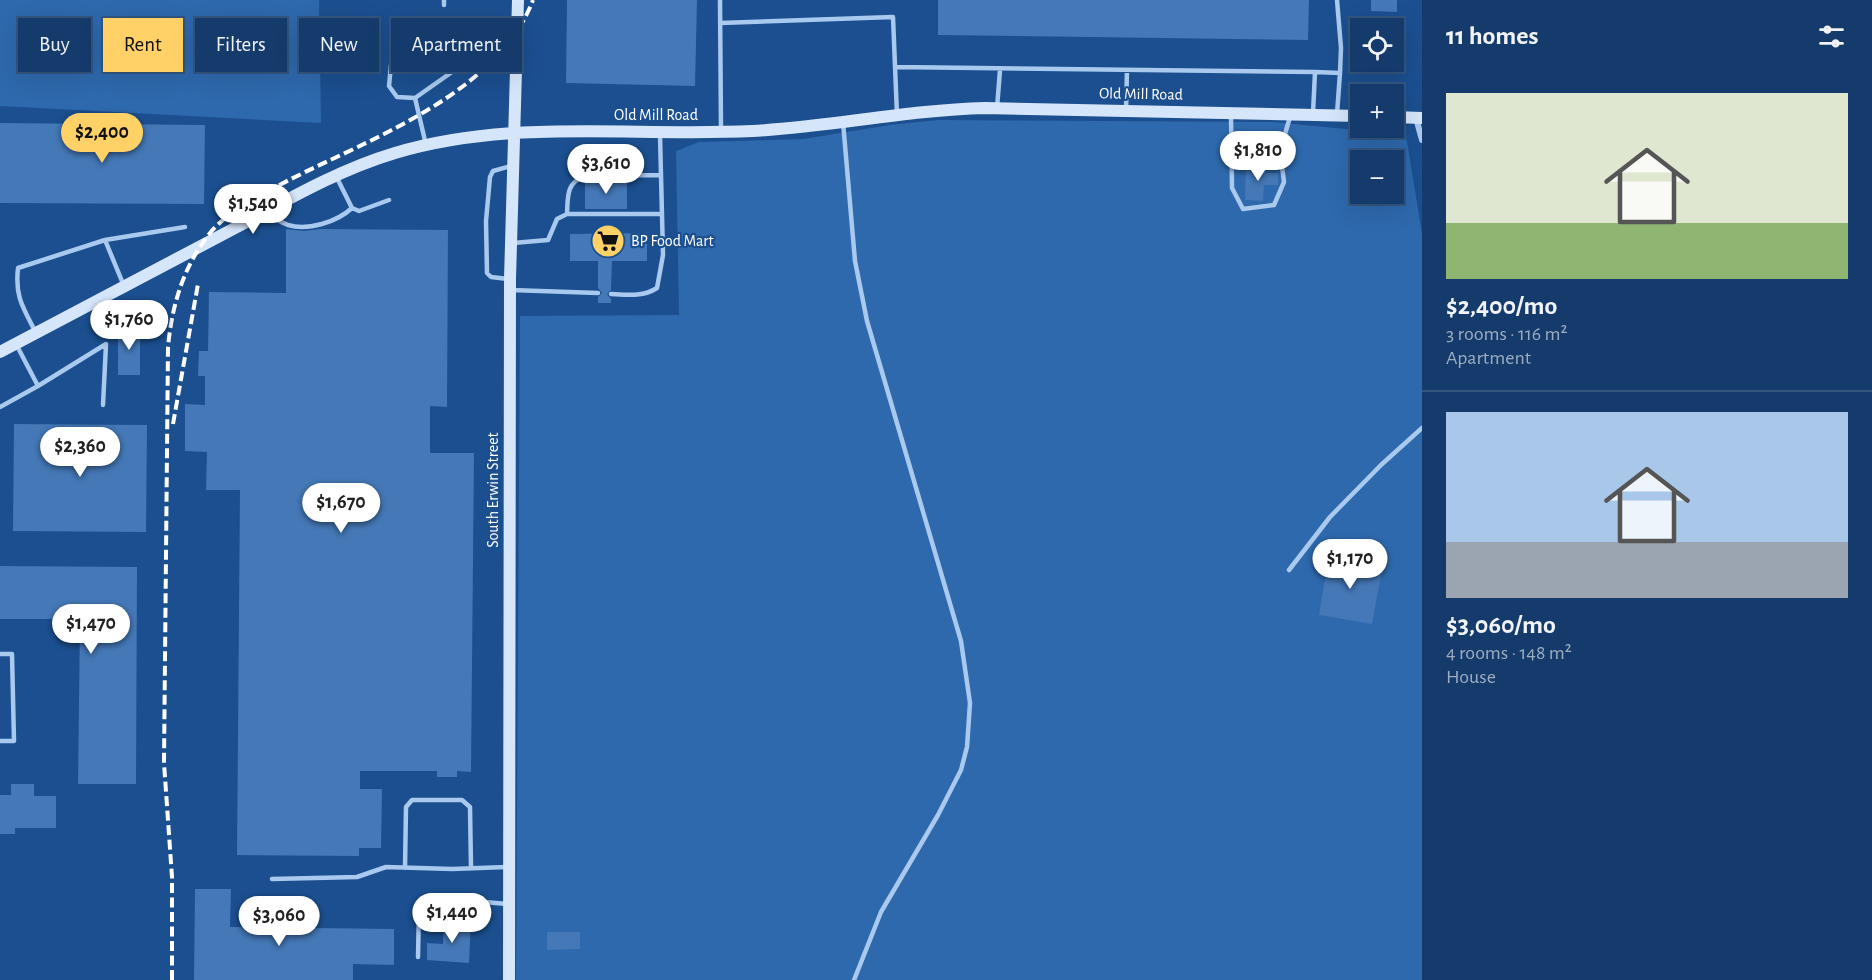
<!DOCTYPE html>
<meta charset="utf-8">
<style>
:root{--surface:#143b6b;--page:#214673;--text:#f1f3f6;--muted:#9dadc1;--line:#33557e;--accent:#ffd166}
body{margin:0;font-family:"Alegreya Sans",sans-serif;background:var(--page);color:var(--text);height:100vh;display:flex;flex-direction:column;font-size:22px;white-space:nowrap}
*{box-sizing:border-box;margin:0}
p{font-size:20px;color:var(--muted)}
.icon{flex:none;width:33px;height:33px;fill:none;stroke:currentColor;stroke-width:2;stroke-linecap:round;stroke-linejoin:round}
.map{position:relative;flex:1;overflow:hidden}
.panel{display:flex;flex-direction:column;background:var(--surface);width:450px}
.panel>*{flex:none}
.guide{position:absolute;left:18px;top:18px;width:570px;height:54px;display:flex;gap:12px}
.buttons{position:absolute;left:1350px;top:18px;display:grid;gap:12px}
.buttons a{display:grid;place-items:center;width:54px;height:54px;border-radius:0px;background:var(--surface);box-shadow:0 6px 24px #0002,0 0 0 2px var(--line);font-size:30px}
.price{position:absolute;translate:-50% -51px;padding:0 14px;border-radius:21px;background:#fff;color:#222;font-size:20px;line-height:39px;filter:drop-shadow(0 2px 3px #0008)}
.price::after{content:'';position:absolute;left:50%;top:36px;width:18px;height:14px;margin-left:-9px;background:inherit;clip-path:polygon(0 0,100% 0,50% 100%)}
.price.active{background:var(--accent);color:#111}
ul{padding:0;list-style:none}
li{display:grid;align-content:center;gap:12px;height:318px;padding:0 24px}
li+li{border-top:2px solid var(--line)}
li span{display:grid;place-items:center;height:186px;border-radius:0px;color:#555}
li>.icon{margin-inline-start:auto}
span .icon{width:108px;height:108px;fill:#fffc;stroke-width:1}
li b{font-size:26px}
h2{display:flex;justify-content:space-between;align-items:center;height:72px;padding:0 24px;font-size:26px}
.chip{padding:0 21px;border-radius:0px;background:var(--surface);box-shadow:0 6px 24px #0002,0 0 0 2px var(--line);font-size:21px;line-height:54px}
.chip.active{background:var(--accent);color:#111}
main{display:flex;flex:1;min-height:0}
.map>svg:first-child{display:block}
.green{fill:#2e69ad;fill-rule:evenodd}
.building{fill:#4478b7}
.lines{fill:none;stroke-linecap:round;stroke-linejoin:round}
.lane{stroke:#a9c9ee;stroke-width:4.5}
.street{stroke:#a9c9ee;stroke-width:6}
.secondary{stroke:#d6e6fa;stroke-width:12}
.rail{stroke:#fff;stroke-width:4;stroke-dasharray:10 4.5;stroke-linecap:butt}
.labels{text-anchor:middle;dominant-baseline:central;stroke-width:4.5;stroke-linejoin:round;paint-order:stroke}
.street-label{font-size:16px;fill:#fff;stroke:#1b4f8f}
.poi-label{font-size:16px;fill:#fff;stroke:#1b4f8f;text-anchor:start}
</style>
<main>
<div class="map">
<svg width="1422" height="980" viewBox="0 0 1422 980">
<rect width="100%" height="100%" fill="#1b4f8f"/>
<!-- green -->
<path class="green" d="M 0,0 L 319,0 L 321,123 L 0,106 Z
M 938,120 L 1274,122 L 1406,135 L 1422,234 L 1422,980 L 516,980 L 520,316 L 679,315 L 676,151 L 699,142 L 803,139 L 890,125 ZM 1360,160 L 1394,160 L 1394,194 L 1360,194 Z"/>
<!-- building -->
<path class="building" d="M 567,0 L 697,0 L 695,86 L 566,83 Z
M 938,0 L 1309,0 L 1308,40 L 938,35 Z
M 1371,0 L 1397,0 L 1397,12 L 1371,11 Z
M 371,42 L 371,49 L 375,49 L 376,70 L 347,71 L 347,55 L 340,55 L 339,43 Z
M 0,123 L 205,125 L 204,204 L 0,203 Z
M 1246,164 L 1266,165 L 1266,173 L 1278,173 L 1278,185 L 1264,185 L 1263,201 L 1245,200 Z
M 585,182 L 627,182 L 627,209 L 585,209 Z
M 286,229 L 304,231 L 320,229 L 448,230 L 447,407 L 430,406 L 430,453 L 474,453 L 471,772 L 457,771 L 457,777 L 437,777 L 437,771 L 360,771 L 360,789 L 382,789 L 381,848 L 359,848 L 359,856 L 237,855 L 240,490 L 206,490 L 207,452 L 185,451 L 185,404 L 205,405 L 205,376 L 198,376 L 199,351 L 208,351 L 209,292 L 286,293 Z
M 647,233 L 647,261 L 612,261 L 611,290 L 607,294 L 611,299 L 611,303 L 598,303 L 598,297 L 602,293 L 598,288 L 598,261 L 570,261 L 570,234 Z
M 118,326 L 140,326 L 140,375 L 118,375 Z
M 14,424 L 147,425 L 146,532 L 13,531 Z
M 1341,555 L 1368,559 L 1366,568 L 1382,570 L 1372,624 L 1319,615 L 1328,560 L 1340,562 Z
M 0,566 L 137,567 L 136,784 L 78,784 L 80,619 L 0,619 Z
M 11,784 L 34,784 L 34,796 L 56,796 L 56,828 L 15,828 L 15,834 L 0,834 L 0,795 L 11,795 Z
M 195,889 L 231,889 L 230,927 L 394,929 L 394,965 L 353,964 L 353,980 L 194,980 Z
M 444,921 L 471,921 L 469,963 L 427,960 L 427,943 L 443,944 Z
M 547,932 L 580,932 L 580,949 L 547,950 Z"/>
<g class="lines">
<!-- lane -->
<path class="lane" d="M 444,0 L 444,5
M 720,0 L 721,129
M 1337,0 L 1341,48 L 1340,73
M 720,23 L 893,17 L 897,115
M 895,67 L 1315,72 L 1313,113
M 1315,72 L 1340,73 L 1337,114
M 415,98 L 397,97 L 389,86 L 391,65 L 469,60
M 997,108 L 1000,70
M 1126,111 L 1127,70
M 1231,115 L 1232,188 L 1243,209 L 1274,205 L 1284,182 L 1280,151 L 1290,117
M 843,122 L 855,261 L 867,321 L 961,641 L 970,703 L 967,747 L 961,770 L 938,815 L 881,912 L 854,980
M 426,145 L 415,98 L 516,27
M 352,208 L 359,211 L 389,200
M 266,214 C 273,217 280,222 288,225 C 308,231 337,222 352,208 L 336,176
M 567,214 C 568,196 566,183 585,176 L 661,175
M 105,240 L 124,286
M 513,243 L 548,240 L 557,219 L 567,214 L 662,214
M 508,279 L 491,277 L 487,273 L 486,221 L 490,177 L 493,171 L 511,166
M 511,290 L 598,293
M 611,294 C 628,295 643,297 657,288 L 663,255 L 660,135
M 35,331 C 22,306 15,296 18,268 L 105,240 L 185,227
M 16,344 L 38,386 L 106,344 L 103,405
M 0,407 L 38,386
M 1289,570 L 1330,517 L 1381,465 L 1422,428
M 0,654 L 12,654 L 14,741 L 0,741
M 405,868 L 406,807 L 412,800 L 462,800 L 470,807 L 471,868
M 272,879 L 357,877 L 386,867 L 452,869 L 507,867
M 418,957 L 419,908 L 423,899 L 429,897 L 507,904"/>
<!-- street -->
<path class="street" d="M 1416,118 L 1422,140"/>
<!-- secondary -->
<path class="secondary" d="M 1394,117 L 1422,118
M 0,352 C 78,311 156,269 235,228 C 287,200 338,170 395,153 C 512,118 632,137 752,131 C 830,127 907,110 985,108 L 1360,116
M 509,980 L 510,279 L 518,0"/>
<!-- rail -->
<path class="rail" d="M 173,424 L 198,284
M 172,980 L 172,877 L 164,763 L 168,347 C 172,305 183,267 210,233 C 230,209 261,195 289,180 C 372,138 498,93 533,0"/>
</g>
<!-- icons -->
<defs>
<symbol id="supermarket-disc" viewBox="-11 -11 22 22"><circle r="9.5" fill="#ffd166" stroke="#1b4f8f"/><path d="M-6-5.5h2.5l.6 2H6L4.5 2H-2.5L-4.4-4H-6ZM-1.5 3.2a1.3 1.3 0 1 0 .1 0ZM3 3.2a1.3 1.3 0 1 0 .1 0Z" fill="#111"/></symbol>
</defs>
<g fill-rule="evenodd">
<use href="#supermarket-disc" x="589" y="222" width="38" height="38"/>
</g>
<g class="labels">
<!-- street labels -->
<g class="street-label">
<text transform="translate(1141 94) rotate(1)">Old Mill Road</text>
<text x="656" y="115">Old Mill Road</text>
<text transform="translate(493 490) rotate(-90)">South Erwin Street</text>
</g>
<!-- poi labels -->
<g class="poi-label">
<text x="631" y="241">BP Food Mart</text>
</g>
</g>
</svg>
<div class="buttons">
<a><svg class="icon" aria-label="locate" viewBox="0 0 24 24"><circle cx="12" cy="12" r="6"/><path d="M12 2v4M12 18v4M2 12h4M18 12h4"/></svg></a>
<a>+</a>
<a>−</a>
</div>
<b class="price active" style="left:102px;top:164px">$2,400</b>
<b class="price" style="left:1258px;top:182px">$1,810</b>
<b class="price" style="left:606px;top:195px">$3,610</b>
<b class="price" style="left:253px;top:235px">$1,540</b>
<b class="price" style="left:129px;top:351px">$1,760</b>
<b class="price" style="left:80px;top:478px">$2,360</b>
<b class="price" style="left:341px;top:534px">$1,670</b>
<b class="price" style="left:1350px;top:590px">$1,170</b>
<b class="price" style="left:91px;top:655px">$1,470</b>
<b class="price" style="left:452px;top:944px">$1,440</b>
<b class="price" style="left:279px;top:947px">$3,060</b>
<div class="guide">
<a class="chip">Buy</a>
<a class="chip active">Rent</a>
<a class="chip">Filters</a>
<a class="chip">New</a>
<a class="chip">Apartment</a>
</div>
</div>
<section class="panel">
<h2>11 homes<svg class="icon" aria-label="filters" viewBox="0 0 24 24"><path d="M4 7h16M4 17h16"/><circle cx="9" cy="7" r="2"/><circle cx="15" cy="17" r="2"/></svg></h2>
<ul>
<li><span style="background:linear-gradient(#dfe7d0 70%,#8fb573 0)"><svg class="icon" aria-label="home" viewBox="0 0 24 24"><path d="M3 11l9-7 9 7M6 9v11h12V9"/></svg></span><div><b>$2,400/mo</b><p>3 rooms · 116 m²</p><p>Apartment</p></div></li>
<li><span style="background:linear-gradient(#a9c7e8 70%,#9aa5b1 0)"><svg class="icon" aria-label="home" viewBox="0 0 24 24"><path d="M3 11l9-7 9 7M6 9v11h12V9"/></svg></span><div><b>$3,060/mo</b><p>4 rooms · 148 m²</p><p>House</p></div></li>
</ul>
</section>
</main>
